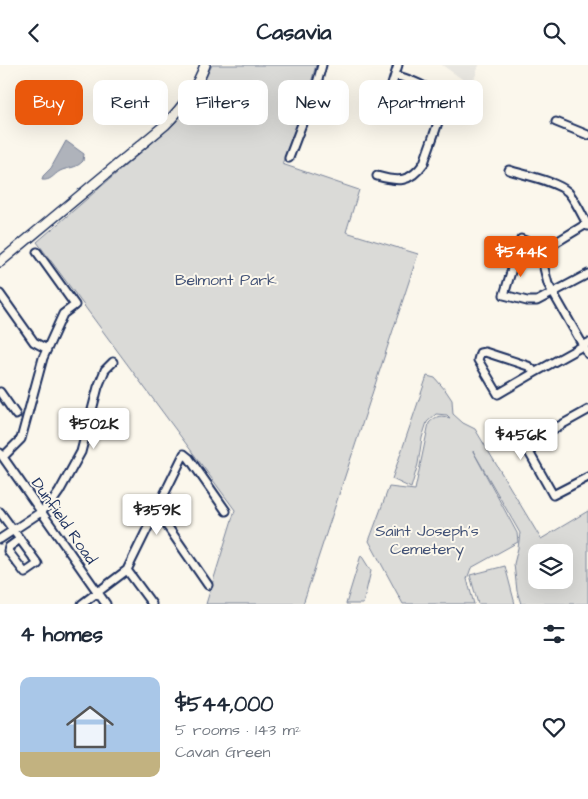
<!DOCTYPE html>
<meta charset="utf-8">
<style>
:root{--surface:#fff;--page:#f6f6f7;--text:#1f2937;--muted:#747a83;--line:#e0e1e3;--accent:#ea580c}
body{margin:0;font-family:"Architects Daughter",sans-serif;background:var(--page);color:var(--text);height:100vh;display:flex;flex-direction:column;font-size:19px;white-space:nowrap}
*{box-sizing:border-box;margin:0}
p{font-size:16px;color:var(--muted)}
.icon{flex:none;width:28px;height:28px;fill:none;stroke:currentColor;stroke-width:2;stroke-linecap:round;stroke-linejoin:round}
.map{position:relative;height:539px;overflow:hidden}
.panel{display:flex;flex-direction:column;background:var(--surface);flex:1}
.panel>*{flex:none}
.top-card{position:absolute;left:15px;top:15px;width:559px;height:45px;display:flex;gap:10px}
.fabs{position:absolute;left:528px;top:479px;display:grid;gap:10px}
.fabs a{display:grid;place-items:center;width:45px;height:45px;border-radius:10px;background:var(--surface);box-shadow:0 5px 20px #0002;font-size:25px}
.price{position:absolute;translate:-50% -42px;padding:0 11px;border-radius:5px;background:#fff;color:#222;font-size:16px;line-height:32px;filter:drop-shadow(0 1px 2px #0008)}
.price::after{content:'';position:absolute;left:50%;top:30px;width:15px;height:11px;margin-left:-8px;background:inherit;clip-path:polygon(0 0,100% 0,50% 100%)}
.price.active{background:var(--accent);color:#fff}
ul{padding:0;list-style:none}
li{display:flex;align-items:center;gap:15px;height:125px;padding:0 20px}
li+li{border-top:1px solid var(--line)}
li span{display:grid;place-items:center;flex:none;width:140px;height:100px;border-radius:10px;color:#555}
li>.icon{margin-inline-start:auto}
span .icon{width:60px;height:60px;fill:#fffc;stroke-width:1}
li b{font-size:21px}
h2{display:flex;justify-content:space-between;align-items:center;height:60px;padding:0 20px;font-size:21px}
.chip{padding:0 18px;border-radius:10px;background:var(--surface);box-shadow:0 5px 20px #0002;font-size:18px;line-height:45px}
.chip.active{background:var(--accent);color:#fff}
header{display:flex;justify-content:space-between;align-items:center;height:65px;padding:0 20px;background:var(--surface);font-size:22px;font-weight:700}
.map>svg:first-child{display:block}
.built{fill:#eae8e2}
.green{fill:#dadad7;stroke:#7a849a;fill-rule:evenodd}
.water{fill:#afb3bb;stroke:#747e96}
.lines{fill:none;stroke-linecap:round;stroke-linejoin:round}
.minor-casing{stroke:#1b2f5e;stroke-width:11}
.major-casing{stroke:#1b2f5e;stroke-width:12}
.minor{stroke:#fbf7ec;stroke-width:7}
.major{stroke:#fbf7ec;stroke-width:9}
.labels{text-anchor:middle;dominant-baseline:central;stroke-width:4;stroke-linejoin:round;paint-order:stroke}
.park-label{font-size:16px;fill:#415176;stroke:#fbf7ec}
.street-label{font-size:16px;fill:#1b2f5e;stroke:#fbf7ec}
</style>
<header><svg class="icon" aria-label="back" viewBox="0 0 24 24"><path d="M15 5l-7 7 7 7"/></svg>Casavia<svg class="icon" aria-label="search" viewBox="0 0 24 24"><circle cx="10" cy="10" r="6"/><path d="M15 15l6 6"/></svg></header>
<div class="map">
<svg width="588" height="539" viewBox="0 0 588 539">
<rect width="100%" height="100%" fill="#fbf7ec"/>
<filter id="ink" filterUnits="userSpaceOnUse"><feTurbulence type="fractalNoise" baseFrequency=".02" numOctaves="2"/><feDisplacementMap in="SourceGraphic" scale="10" xChannelSelector="R" yChannelSelector="G"/><feConvolveMatrix kernelMatrix="1 2 1 2 8 2 1 2 1" color-interpolation-filters="sRGB"/></filter>
<g filter="url(#ink)">
<!-- built -->
<path class="built" d="M 442,0 L 479,0 L 472,21 Z"/>
<!-- green -->
<path class="green" d="M 212,0 L 316,0 L 304,43 L 282,99 L 359,125 L 346,167 L 418,189 L 303,539 L 206,539 L 235,445 L 37,177 L 176,57 L 202,20 Z
M 427,311 L 435,313 L 446,326 L 452,335 L 453,349 L 463,358 L 475,364 L 541,474 L 588,446 L 588,539 L 521,539 L 517,526 L 514,499 L 518,483 L 520,468 L 473,386 L 517,468 L 518,477 L 471,503 L 467,514 L 474,539 L 403,539 L 369,476 L 389,422 L 415,425 L 429,358 C 437,350 441,350 450,353 L 447,350 L 436,349 L 427,357 L 422,373 L 418,399 L 411,423 L 392,414 ZM 536,488 L 564,488 L 564,515 L 536,515 Z
M 361,490 L 371,506 L 363,539 L 346,539 Z
M 505,501 L 515,539 L 478,539 L 470,510 Z"/>
<!-- water -->
<path class="water" d="M 66,76 L 84,89 L 83,96 C 76,104 68,102 60,106 C 53,110 51,116 42,115 L 43,111 L 51,103 Z"/>
<g class="lines">
<defs>
<path id="minor" d="M 387,36 L 398,0
M 556,57 L 588,70
M 289,93 L 316,22 L 322,0
M 509,105 C 524,110 556,116 568,127 C 576,136 582,150 588,161
M 377,111 C 398,117 410,118 424,98 C 440,46 461,30 395,10
M 588,158 L 555,178 L 546,191 L 544,203 L 548,219 L 588,289
M 549,185 L 521,174 L 504,230 L 527,236 L 537,236 L 588,209
M 0,229 L 34,277 L 47,284
M 485,287 L 528,301 L 532,304 L 534,308 L 498,329 L 478,295 L 480,288 Z
M 534,308 L 588,278
M 0,327 L 16,350
M 588,345 L 525,380 L 553,430 L 588,412
M 0,388 L 106,539
M 3,392 L 21,374 L 43,293 L 63,249 L 75,240 L 37,187
M 0,447 L 38,499 L 25,508 L 8,486 L 9,482 L 20,474
M 157,447 L 161,452 L 208,520
M 0,474 L 41,447 L 52,437 L 59,427 L 81,387 L 98,322 L 105,305 L 113,297
M 127,505 L 152,539
M 82,539 L 127,505 L 184,389 L 189,393 L 226,446"/>
<path id="major" d="M 0,197 L 165,60 C 182,43 197,23 205,0"/>
</defs>
<!-- minor casing -->
<use href="#minor" class="minor-casing"/>
<!-- major casing -->
<use href="#major" class="major-casing"/>
<!-- minor -->
<use href="#minor" class="minor"/>
<!-- major -->
<use href="#major" class="major"/>
</g>
</g>
<g class="labels">
<!-- park labels -->
<g class="park-label">
<text x="226" y="215">Belmont Park</text>
<text x="427" y="466">Saint Joseph's<tspan x="427" dy="18">Cemetery</tspan></text>
</g>
<!-- street labels -->
<g class="street-label">
<text transform="translate(64 456) rotate(55)">Dunfield Road</text>
</g>
</g>
</svg>
<div class="fabs">
<a><svg class="icon" aria-label="layers" viewBox="0 0 24 24"><path d="M12 4l9 5-9 5-9-5zM3 14l9 5 9-5"/></svg></a>
</div>
<b class="price active" style="left:521px;top:213px">$544K</b>
<b class="price" style="left:94px;top:385px">$502K</b>
<b class="price" style="left:521px;top:396px">$456K</b>
<b class="price" style="left:157px;top:471px">$359K</b>
<div class="top-card">
<a class="chip active">Buy</a>
<a class="chip">Rent</a>
<a class="chip">Filters</a>
<a class="chip">New</a>
<a class="chip">Apartment</a>
</div>
</div>
<section class="panel">
<h2>4 homes<svg class="icon" aria-label="filters" viewBox="0 0 24 24"><path d="M4 7h16M4 17h16"/><circle cx="9" cy="7" r="2"/><circle cx="15" cy="17" r="2"/></svg></h2>
<ul>
<li><span style="background:linear-gradient(#a9c7e8 75%,#c2b280 0)"><svg class="icon" aria-label="home" viewBox="0 0 24 24"><path d="M3 11l9-7 9 7M6 9v11h12V9"/></svg></span><div><b>$544,000</b><p>5 rooms · 143 m²</p><p>Cavan Green</p></div><svg class="icon" aria-label="heart" viewBox="0 0 24 24"><path d="M12 20l-8-8c-3-5 5-10 8-4 3-6 11-1 8 4z"/></svg></li>
</ul>
</section>
